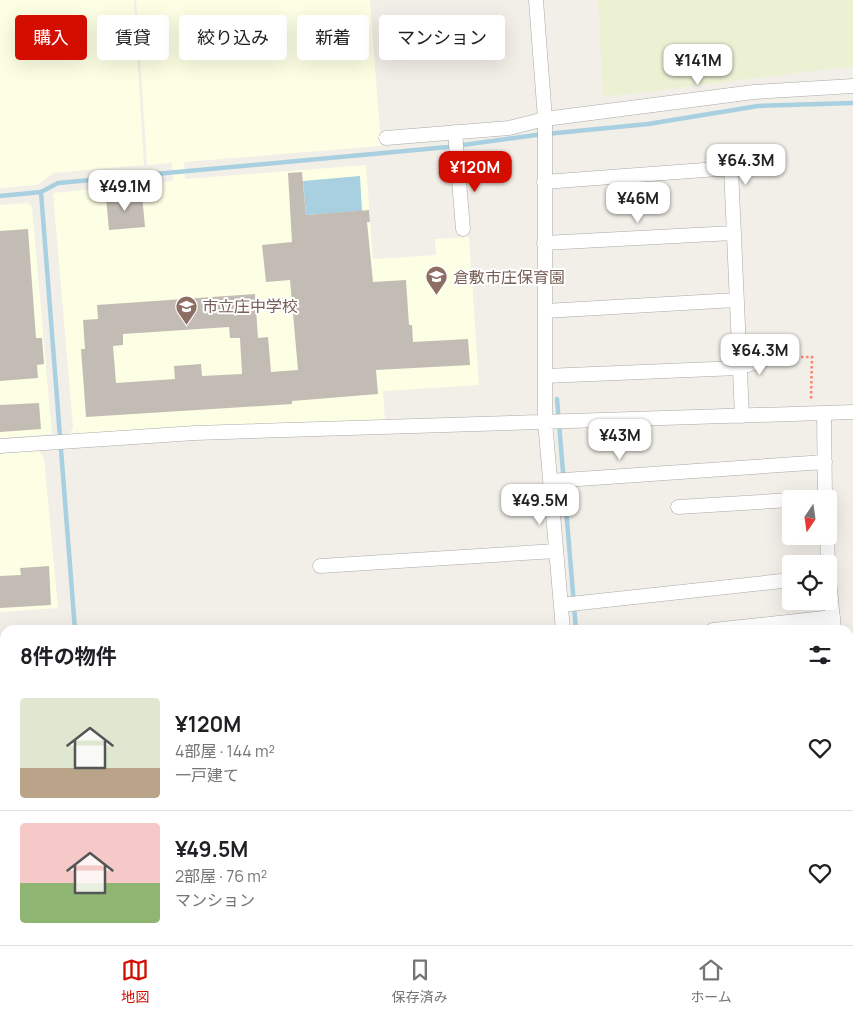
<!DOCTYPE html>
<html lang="ja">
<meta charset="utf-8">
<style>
:root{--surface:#fff;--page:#f6f6f6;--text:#202124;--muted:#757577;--line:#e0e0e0;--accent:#d30d00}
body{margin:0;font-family:Manrope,"Noto Sans JP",sans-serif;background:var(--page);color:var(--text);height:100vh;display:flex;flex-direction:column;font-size:19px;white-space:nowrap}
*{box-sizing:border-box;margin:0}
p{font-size:16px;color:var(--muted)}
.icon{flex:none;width:28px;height:28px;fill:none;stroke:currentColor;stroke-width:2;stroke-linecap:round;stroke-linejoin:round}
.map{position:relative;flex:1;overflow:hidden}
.drawer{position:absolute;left:0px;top:625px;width:854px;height:320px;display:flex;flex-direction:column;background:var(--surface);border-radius:15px 15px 0 0;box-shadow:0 5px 20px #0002}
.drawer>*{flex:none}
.hud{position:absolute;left:15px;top:15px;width:500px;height:45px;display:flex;gap:10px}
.needle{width:32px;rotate:193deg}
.buttons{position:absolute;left:782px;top:490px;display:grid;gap:10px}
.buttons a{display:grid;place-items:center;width:55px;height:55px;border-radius:5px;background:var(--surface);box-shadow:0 5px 20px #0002;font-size:25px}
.price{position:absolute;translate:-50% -42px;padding:0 11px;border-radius:10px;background:#fff;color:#222;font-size:16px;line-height:32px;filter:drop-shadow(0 1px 2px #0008)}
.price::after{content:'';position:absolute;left:50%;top:30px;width:15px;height:11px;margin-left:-8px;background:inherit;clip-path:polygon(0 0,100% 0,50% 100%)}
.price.active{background:var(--accent);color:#fff}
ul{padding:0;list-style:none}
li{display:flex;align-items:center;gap:15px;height:125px;padding:0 20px}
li+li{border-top:1px solid var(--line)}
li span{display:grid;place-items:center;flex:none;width:140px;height:100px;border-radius:5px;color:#555}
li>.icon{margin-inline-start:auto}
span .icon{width:60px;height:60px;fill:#fffc;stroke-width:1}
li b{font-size:21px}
h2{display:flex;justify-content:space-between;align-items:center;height:60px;padding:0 20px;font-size:21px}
.pill{padding:0 18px;border-radius:5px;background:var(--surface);box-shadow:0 5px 20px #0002;font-size:18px;line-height:45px}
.pill.active{background:var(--accent);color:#fff}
.menu{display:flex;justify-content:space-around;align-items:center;height:70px;border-top:1px solid var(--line);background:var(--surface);font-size:14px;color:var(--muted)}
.menu a{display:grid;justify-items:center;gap:2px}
.menu .active{color:var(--accent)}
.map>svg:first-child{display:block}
.education{fill:#fdffe4}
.farmland{fill:#edf1d4}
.water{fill:#a8d0e0}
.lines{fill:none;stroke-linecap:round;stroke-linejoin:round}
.stream{stroke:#a8d0e0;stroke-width:4.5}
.building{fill:#c3bcb4;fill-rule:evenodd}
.minor-casing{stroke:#a9a9a9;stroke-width:15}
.path{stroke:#fe856d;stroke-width:2.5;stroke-dasharray:2.5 2.5;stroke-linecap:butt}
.minor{stroke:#fff;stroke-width:14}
.labels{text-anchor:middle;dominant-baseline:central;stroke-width:4;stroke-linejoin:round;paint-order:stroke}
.education-label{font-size:16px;fill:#785e54;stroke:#fff;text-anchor:start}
</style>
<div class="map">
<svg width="853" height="945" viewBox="0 0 853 945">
<rect width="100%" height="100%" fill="#f2efe8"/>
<!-- education -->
<path class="education" d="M 0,0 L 134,0 L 144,165 L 53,173 L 37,185 L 0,188 Z
M 136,0 L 370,0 L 381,146 L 184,162 L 185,179 L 366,165 L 373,259 L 436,255 L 435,239 L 469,237 L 479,385 L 383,391 L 385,422 L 306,423 L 69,436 L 73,427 L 53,193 L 173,181 L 172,163 L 147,165 Z
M 28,203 L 32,207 L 52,434 L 0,438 L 0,205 Z
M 39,450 L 44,458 L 58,608 L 0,612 L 0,454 Z"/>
<!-- farmland -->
<path class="farmland" d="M 598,0 L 853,0 L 853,66 L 603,97 Z"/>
<!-- water -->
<path class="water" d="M 360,176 L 362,211 L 306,215 L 303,181 Z"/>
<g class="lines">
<!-- stream -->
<path class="stream" d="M 41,192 L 75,630
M 0,196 L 41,192 L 58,183 L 448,147 L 536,135 L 648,124 L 758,106 L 853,103
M 557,399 L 576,630
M 0,776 L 5,775"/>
</g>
<!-- building -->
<path class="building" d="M 302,172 L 306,215 L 369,210 L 370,222 L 367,222 L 373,282 L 406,280 L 409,325 L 412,325 L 413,342 L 468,339 L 470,365 L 376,370 L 378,394 L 292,401 L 292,404 L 86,417 L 81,349 L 85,349 L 83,320 L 98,319 L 97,305 L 255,294 L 258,338 L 268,337 L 271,372 L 298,370 L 290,280 L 266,282 L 262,245 L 292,242 L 288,173 ZM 229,327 L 230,338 L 240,338 L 242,374 L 202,376 L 201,364 L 174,366 L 175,379 L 116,383 L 113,346 L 123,345 L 123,334 Z
M 142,195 L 145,227 L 109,230 L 106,198 Z
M 28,229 L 36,338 L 42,338 L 44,364 L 37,365 L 38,378 L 0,381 L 0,231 Z
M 39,403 L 41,429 L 0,432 L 0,405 Z
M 49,566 L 51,605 L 0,608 L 0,576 L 21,575 L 20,568 Z"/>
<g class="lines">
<defs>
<path id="minor" d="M 536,0 L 545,119 L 545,421 L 563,630
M 455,132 L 463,229
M 386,138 L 509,128 L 545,119 L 754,92 L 853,86
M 544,182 L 731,168 L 742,416
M 544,243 L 733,233
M 545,311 L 736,300
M 545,376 L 738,368 L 772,357
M 824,413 L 825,499
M 0,446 L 195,433 L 853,412
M 550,481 L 825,462
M 809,499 L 825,498
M 678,507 L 791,500
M 827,536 L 828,564
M 320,566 L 556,551
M 829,579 L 834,630
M 561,605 L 791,580
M 713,630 L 833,617
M 0,768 L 5,766
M 0,831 L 5,914
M 849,905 L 853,904
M 83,940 L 83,945
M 292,940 L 293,945
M 591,940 L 591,945
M 784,940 L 784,945
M 0,942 L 17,940
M 698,945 L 704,945"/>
</defs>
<!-- minor casing -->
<use href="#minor" class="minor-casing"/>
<!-- path -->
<path class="path" d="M 786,357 L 812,357 L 811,400"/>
<!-- minor -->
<use href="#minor" class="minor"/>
</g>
<!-- icons -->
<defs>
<symbol id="school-pin" viewBox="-11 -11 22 30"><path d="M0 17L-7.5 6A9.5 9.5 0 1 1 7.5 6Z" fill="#8d6e63" stroke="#fff"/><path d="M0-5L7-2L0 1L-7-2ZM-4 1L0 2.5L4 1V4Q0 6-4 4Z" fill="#fff"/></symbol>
</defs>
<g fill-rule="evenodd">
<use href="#school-pin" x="424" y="264" width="25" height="34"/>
<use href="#school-pin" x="174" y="294" width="25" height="34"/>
</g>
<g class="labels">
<!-- education labels -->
<g class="education-label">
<text x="453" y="277">倉敷市庄保育園</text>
<text x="202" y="306">市立庄中学校</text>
</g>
</g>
</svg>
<div class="buttons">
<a><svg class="needle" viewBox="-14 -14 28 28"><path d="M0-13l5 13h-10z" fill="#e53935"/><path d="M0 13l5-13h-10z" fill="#757577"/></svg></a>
<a><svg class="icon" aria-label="locate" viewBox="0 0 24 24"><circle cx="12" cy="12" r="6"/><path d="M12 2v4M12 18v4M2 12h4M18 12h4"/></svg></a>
</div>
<b class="price" style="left:698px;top:86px">¥141M</b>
<b class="price" style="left:746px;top:186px">¥64.3M</b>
<b class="price active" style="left:475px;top:193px">¥120M</b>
<b class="price" style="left:125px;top:212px">¥49.1M</b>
<b class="price" style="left:638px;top:224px">¥46M</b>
<b class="price" style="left:760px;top:376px">¥64.3M</b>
<b class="price" style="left:620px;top:461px">¥43M</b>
<b class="price" style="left:540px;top:526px">¥49.5M</b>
<div class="hud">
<a class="pill active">購入</a>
<a class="pill">賃貸</a>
<a class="pill">絞り込み</a>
<a class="pill">新着</a>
<a class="pill">マンション</a>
</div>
<section class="drawer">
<h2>8件の物件<svg class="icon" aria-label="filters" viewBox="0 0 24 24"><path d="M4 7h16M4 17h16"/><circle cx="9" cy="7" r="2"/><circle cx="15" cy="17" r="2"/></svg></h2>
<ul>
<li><span style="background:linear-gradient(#dfe7d0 70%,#b9a48a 0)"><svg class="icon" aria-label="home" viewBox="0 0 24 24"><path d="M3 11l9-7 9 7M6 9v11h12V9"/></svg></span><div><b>¥120M</b><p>4部屋 · 144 m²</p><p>一戸建て</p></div><svg class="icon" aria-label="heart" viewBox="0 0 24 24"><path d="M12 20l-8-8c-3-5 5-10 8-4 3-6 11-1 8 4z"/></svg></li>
<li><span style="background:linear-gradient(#f6c9c9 60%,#8fb573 0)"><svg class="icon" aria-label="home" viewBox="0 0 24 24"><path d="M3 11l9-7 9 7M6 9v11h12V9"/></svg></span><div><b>¥49.5M</b><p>2部屋 · 76 m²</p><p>マンション</p></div><svg class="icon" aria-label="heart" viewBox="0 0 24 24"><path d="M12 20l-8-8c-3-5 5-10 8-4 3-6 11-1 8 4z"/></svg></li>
</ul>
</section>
</div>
<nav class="menu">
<a class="active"><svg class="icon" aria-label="map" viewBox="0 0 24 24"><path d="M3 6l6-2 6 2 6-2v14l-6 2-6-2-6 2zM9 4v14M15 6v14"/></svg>地図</a>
<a><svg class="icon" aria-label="saved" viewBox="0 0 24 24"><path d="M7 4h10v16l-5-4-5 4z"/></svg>保存済み</a>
<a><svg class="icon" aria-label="home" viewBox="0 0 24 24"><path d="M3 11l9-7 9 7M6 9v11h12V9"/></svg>ホーム</a>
</nav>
